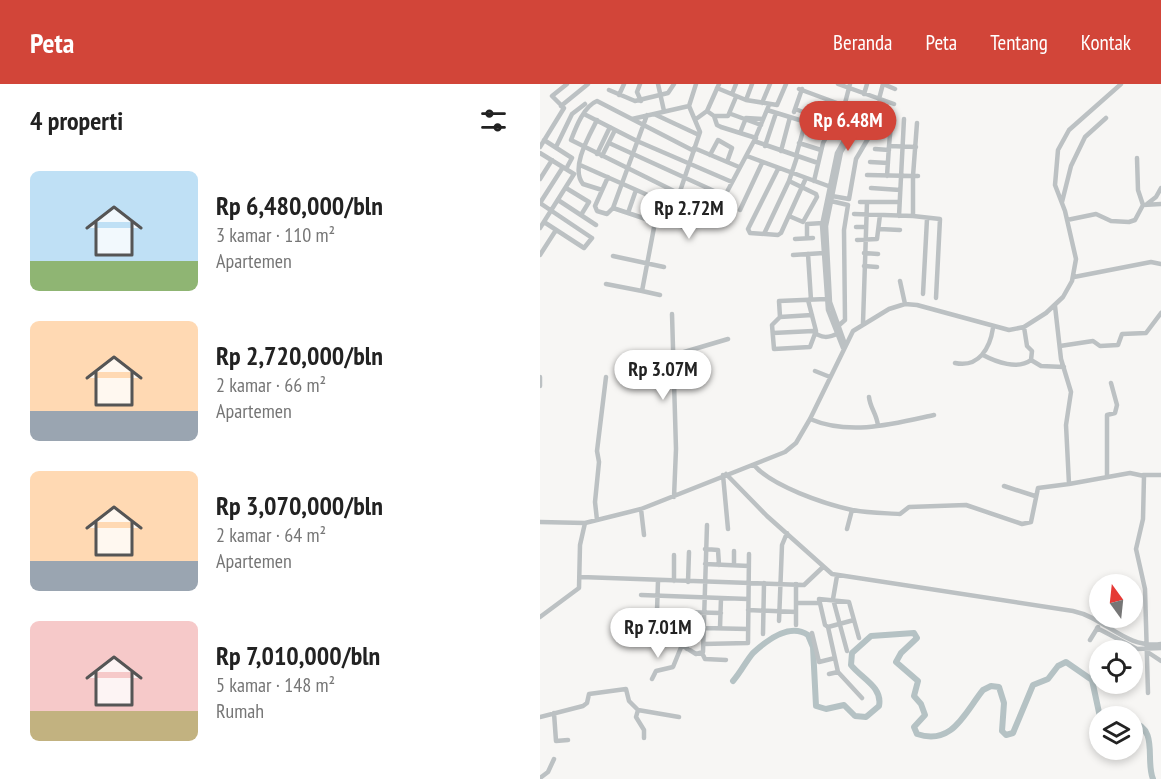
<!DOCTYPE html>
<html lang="id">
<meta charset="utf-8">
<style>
:root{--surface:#fff;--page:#f6f6f6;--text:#222;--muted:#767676;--accent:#d24539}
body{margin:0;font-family:"PT Sans Narrow",sans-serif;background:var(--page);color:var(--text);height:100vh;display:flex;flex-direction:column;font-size:22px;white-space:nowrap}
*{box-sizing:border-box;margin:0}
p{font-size:20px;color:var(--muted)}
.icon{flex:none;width:33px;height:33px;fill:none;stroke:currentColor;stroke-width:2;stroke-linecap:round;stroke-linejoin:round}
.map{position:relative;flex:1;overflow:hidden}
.details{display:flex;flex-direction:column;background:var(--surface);width:540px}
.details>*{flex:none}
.needle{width:39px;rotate:345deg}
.buttons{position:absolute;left:549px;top:490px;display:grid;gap:12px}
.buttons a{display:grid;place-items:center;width:54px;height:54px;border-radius:50%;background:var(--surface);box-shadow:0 3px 9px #0003;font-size:30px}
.price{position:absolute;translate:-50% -51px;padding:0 14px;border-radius:21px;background:#fff;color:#222;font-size:20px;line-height:39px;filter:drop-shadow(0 2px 3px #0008)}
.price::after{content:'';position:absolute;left:50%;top:36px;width:18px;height:14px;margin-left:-9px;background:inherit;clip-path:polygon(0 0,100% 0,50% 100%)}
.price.on{background:var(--accent);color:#fff}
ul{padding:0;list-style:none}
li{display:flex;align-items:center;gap:18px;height:150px;padding:0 30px}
li span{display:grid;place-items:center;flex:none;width:168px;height:120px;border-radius:9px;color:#555}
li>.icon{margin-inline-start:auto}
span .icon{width:72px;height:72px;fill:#fffc;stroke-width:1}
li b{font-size:26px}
h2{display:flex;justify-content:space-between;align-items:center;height:72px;padding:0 30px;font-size:26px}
header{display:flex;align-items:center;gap:36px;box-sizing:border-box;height:84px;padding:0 30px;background:var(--accent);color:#fff}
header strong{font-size:28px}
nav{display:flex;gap:33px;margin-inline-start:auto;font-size:21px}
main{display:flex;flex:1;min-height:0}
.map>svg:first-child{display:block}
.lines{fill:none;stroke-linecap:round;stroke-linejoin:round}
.river{stroke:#b5c2c4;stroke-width:6}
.minor{stroke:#bcc1c3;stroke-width:4.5}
</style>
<header>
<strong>Peta</strong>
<nav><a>Beranda</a><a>Peta</a><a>Tentang</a><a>Kontak</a></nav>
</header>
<main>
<section class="details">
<h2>4 properti<svg class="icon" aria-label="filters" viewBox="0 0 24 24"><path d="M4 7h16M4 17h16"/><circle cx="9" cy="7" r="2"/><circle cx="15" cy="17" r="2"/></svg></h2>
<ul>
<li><span style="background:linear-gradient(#bfe0f5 75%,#8fb573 0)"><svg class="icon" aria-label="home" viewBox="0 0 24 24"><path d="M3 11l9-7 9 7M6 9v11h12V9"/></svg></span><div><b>Rp 6,480,000/bln</b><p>3 kamar · 110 m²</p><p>Apartemen</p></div></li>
<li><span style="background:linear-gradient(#ffd9b3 75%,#9aa5b1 0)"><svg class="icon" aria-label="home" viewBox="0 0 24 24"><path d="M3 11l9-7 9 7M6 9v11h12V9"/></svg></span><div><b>Rp 2,720,000/bln</b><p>2 kamar · 66 m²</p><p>Apartemen</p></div></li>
<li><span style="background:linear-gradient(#ffd9b3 75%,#9aa5b1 0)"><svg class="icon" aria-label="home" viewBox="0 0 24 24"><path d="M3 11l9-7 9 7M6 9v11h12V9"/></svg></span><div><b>Rp 3,070,000/bln</b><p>2 kamar · 64 m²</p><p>Apartemen</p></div></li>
<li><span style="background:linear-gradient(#f6c9c9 75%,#c2b280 0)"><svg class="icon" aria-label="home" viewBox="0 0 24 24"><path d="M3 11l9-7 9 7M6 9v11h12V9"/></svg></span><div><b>Rp 7,010,000/bln</b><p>5 kamar · 148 m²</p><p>Rumah</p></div></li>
</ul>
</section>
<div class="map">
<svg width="621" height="695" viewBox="0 0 621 695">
<rect width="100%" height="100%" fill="#f7f6f4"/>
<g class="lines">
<!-- river -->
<path class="river" d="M 193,597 C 201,588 206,577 213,569 C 227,556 250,539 268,551 L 273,563 L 276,622 L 286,625 L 304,621 L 315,632 L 326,633 L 339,622 C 343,603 321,594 311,581 L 312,569 L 331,552 L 374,549 L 377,554 L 361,569 L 356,578 L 378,597 L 374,612 L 381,620 L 385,631 L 374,643 L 377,650 C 413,662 425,628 443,606 L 451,602 L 459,603 L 464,619 L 462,647 L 466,651 L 473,649 L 493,601 L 508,595 L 518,582 L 526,578 L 552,596 L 560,633
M 592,638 C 619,645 605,676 613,695"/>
<!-- minor -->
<path class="minor" d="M 100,0 L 97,8 L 101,17
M 118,0 L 124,27
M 298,0 L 354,20
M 343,0 L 355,5
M 177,4 L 206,16 L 237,21 L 246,0
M 259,5 L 340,35
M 69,6 L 95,17 L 128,9 L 134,0
M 192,10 L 196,0
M 324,10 L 327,0
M 79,11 L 84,0
M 339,15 L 343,0
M 206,16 L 212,0
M 222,19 L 230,0
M 21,22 L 48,0
M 304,23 L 310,0
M 255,25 L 294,39
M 227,26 L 266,38
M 167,27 L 174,32 L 188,32 L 196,13
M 254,28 L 262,5
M 44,30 L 97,57 L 192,98
M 114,30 L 159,51
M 191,30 L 221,41
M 174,32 L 177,41 L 181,43 L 216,54
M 92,35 L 149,22
M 156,35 L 167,27 L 179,0
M 57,36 C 49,52 30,84 43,100 L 62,106
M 264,44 L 286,51
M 200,49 L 206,34 L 223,35
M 4,56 L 32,74 L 26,85
M 214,57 L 278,79
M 69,59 L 185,112
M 259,59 L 281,66
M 225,62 L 236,29
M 349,62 L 351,40
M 0,63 L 24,24 L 12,12 L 27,0
M 16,63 L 32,30 L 45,20
M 154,64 L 199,83
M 335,65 L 349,66
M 154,67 L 57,17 C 44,22 36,43 31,56 L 138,109 L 180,125
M 241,67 L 250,33
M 0,69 L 34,90 L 0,144
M 57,70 L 70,43
M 170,71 L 178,56 L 192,64 L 187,78
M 62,72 L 75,46
M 207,72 L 291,103
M 256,72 L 268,29
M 597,74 L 598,106 L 603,121
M 330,78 L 348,79
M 40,81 L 164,136 L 172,136 L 214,57 L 229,21
M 238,85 L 208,145 L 210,149 L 238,151 L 241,149 L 266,94
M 327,91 L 373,92 L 377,39
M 347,92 L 349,62 L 376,63
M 68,93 L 55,122 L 57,127 L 67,130 L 73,124 L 124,141 L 129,140 L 160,48 L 149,22 L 156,0
M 0,95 L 12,76
M 249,97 L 276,110 L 277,113 L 263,138 L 249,132
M 274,97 L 283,59 L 296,35
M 26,104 L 49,118 L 41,131
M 331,104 L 360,106
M 292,112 L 309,115 L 316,75 L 339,36
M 18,116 L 56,141
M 291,117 L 308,121 L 304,146 L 305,236 L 297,243
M 320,118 L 359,118
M 522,118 L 531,82 L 545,53 L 566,34
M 607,120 L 616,113 L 621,104
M 73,124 L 107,31
M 200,126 L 222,79
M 88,129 L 96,106
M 314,130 L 373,132 L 373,92 L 378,92
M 359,132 L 364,35
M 373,132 L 400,135 L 396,214
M 104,134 L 109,112
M 527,136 L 556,130 L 571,137 L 589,138 L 595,136 L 603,121 L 621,120
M 4,138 L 44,164 L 52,154 L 0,119 L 23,83
M 129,138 L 149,145 L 164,136
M 316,143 L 325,143
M 339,145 L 360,146
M 224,150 L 249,97 L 257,73
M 267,154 L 267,140 L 283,139
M 255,155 L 273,154
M 317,156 L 337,155 L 340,131
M 324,169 L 338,170
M 268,170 L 271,216
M 0,171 L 16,146
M 253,171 L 284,169
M 73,172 L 124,183
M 324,182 L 337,183
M 534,193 L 611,178 L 621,180
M 360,197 L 365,220
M 66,200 L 102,207 L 119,117
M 102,207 L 120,211
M 383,210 L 387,135
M 268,216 L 276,247 L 270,263 L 234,265 L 232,241 L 240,233 L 239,217 L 286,215
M 515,222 L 521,275 L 531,308 L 526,341 L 529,400 L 590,389 L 604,392 L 603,435 L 596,465 L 605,505 L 608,609
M 132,230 L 136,365 L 134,413
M 240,233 L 272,231
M 323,239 L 327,118
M 484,243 L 487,262 L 492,267 L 491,276 L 501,282 L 524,283
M 233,249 L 273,247 C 281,255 289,254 299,249
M 305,260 L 290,218 L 286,142 L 301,68 L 325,28
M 520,262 L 553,257 L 560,262 L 578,261 L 582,250 L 606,249 L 621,229
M 303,264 L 288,226 L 282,141 L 297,69 L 321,26
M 134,271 L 188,255
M 443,271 C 456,278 478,286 491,276
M 415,279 C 439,284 450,264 453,244
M 275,287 L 290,293
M 0,293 L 0,302
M 329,313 C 330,324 337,330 338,342
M 270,335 C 310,352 353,340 394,331
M 214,381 C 231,402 285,420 312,426 C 328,429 344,429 360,430 L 369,423 L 426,421 L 482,440 L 491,438 L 498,404 L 529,400
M 186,390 L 227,432 L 292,490 L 533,527 C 566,534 585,565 621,560
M 183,391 L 188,445
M 603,391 L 621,391
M 567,393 L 567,331 L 575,329 L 577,321 L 571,299
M 464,402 L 495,412
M 101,425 L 104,451
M 57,436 L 55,418 L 59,378 L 57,367 L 66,293
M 0,438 L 45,439 L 101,425 L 245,368 L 256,359 L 270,335 L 313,247 L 349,225 L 365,220 L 377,221 L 469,246 L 484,243 L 506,229 L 523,213 L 532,197 L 536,175 L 525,127 L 515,101 L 518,66 L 529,46 L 581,0
M 307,445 L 312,426
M 165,465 L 178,466 L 179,481
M 165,480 L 209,482
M 194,481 L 194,467
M 297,492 L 293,515 L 307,567
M 41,493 L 264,501 L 283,483
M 134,497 L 134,471
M 148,498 L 149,468
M 101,511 L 208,515
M 256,519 L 279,519
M 208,526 L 256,528
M 104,527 L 181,529
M 117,527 L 118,497
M 0,533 L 39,504 L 40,461 L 45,439
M 239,537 L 242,461 L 247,449
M 256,541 L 256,500
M 106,543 L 133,543
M 288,543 L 314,536
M 163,544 L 208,545
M 180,544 L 181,514
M 557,544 L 597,565 L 621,564
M 272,549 L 279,578 L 295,574
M 223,550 L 224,499
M 319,554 L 309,518 L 279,515 L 285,541 L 288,543 L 298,588 L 322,614
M 550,556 L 558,543
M 107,558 L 140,560 L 156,570 L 163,568 L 167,441
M 132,558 L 133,528
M 163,560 L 208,559 L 209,470
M 147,565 L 148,528
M 162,569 L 165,575 L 186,576
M 609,569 L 621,577
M 289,590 L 298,588
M 112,595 L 116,587 L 133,583 L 142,561
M 98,626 L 96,633 L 104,646 L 104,654
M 14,629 L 16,657 L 28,656
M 0,633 L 43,622 L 47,619 L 49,610 L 86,605 L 89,617 L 98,626 L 139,633
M 0,694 L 8,688 L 14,675"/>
</g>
</svg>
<div class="buttons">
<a><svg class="needle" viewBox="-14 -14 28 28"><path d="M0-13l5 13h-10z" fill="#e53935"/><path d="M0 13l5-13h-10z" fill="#767676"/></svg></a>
<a><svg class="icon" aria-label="locate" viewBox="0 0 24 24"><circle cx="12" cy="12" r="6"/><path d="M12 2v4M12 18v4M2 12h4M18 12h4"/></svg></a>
<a><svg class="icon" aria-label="layers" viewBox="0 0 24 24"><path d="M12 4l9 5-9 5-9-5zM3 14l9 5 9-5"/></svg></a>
</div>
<b class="price on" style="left:308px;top:68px">Rp 6.48M</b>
<b class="price" style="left:149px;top:156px">Rp 2.72M</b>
<b class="price" style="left:123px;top:317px">Rp 3.07M</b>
<b class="price" style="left:118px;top:575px">Rp 7.01M</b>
</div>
</main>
